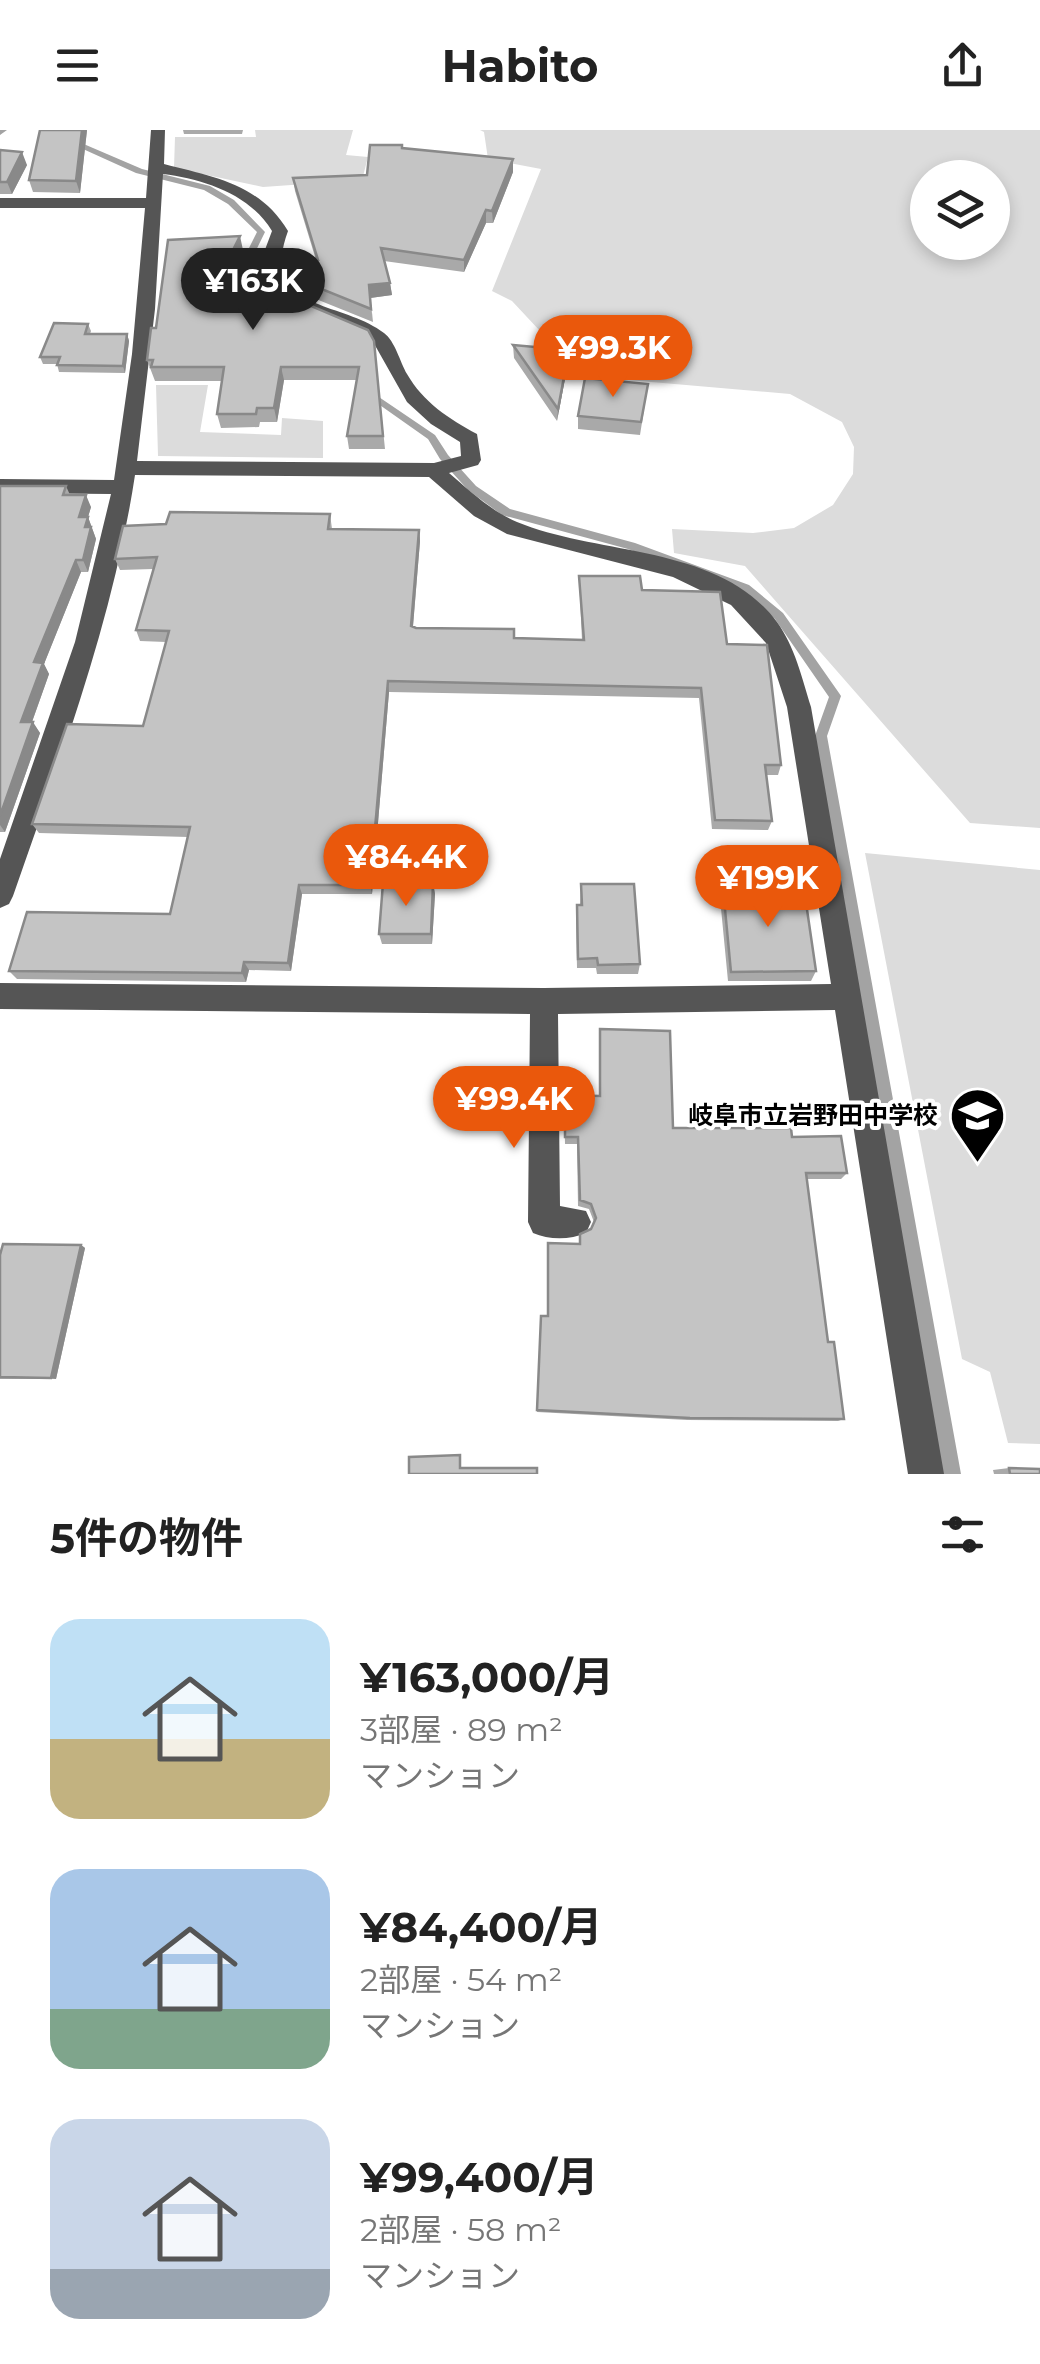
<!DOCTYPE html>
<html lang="ja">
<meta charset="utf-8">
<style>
:root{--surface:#fff;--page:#f2f2f2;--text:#222;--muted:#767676;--accent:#ea580c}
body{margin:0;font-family:Montserrat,"Noto Sans JP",sans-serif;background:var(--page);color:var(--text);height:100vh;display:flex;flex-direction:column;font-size:38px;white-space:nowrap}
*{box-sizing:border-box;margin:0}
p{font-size:32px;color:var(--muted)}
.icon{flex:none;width:55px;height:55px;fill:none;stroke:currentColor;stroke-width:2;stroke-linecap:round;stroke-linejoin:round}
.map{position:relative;height:1344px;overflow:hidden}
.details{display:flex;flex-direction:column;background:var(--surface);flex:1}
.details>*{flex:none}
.buttons{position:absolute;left:910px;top:30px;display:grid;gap:20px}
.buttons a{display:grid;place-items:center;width:100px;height:100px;border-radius:50%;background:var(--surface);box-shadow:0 5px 15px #0003;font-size:50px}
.price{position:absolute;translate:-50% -85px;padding:0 22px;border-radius:35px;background:var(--accent);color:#fff;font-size:32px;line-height:65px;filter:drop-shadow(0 2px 5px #0008)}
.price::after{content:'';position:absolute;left:50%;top:60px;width:30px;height:22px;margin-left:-15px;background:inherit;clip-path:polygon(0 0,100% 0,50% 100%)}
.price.on{background:#222;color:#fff}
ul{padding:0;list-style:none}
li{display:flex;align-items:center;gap:30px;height:250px;padding:0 50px}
li span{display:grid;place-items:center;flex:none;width:280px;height:200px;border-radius:30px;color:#555}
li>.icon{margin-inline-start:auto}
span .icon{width:120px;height:120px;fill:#fffc;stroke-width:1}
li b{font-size:42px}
h2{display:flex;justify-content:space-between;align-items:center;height:120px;padding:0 50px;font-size:42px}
header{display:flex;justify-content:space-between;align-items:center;height:130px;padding:0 50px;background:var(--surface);font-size:45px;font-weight:700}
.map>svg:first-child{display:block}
.green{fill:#dcdcdc;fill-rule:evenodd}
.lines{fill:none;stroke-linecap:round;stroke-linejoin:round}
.stream{fill:#a3a3a3;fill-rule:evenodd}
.minor{fill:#555;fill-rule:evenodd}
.wall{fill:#a9a9a9}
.shaded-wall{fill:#898989}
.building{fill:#c4c4c4;stroke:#898989;stroke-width:2.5}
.labels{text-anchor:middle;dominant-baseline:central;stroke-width:8;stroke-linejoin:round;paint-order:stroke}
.poi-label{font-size:25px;font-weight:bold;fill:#000;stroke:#fff;text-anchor:end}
</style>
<header><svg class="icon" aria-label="menu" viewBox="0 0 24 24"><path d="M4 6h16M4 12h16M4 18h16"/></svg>Habito<svg class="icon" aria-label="share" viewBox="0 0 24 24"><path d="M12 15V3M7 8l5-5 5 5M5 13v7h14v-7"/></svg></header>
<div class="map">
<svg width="1040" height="1344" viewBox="0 0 1040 1344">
<rect width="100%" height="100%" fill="#fff"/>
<!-- green -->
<path class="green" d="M 255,0 L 353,0 L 346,25 L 368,27 L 362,50 L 263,57 L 174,38 L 175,7 L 256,7 Z
M 480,0 L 1040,0 L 1040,698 L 970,693 L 745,436 L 674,423 L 672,399 L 753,403 L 794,398 L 833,375 L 853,344 L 854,317 L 842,292 L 790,264 L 582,246 L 512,171 L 492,161 L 541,39 L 488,29 L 484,2 ZM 928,48 L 992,48 L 992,112 L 928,112 Z
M 156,255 L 208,255 L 200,302 L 281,305 L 282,288 L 323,291 L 323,328 L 158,326 Z
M 865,723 L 1040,740 L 1040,1314 L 1008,1313 L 990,1242 L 962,1229 Z"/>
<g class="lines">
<!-- stream -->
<path class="stream" d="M 0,0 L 7,0 L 0,5 Z
M 41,0 L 51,0 L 142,39 L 210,56 L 234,70 L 265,102 L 244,145 L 249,151 L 248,153 L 242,153 L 235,146 L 257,102 L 228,74 L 204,60 L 136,43 Z
M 370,261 L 435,305 L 448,325 L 476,356 L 510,379 L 635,413 L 749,455 L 783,483 L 839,563 L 841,566 L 827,606 L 961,1344 L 943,1344 L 815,606 L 829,567 L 775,489 L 741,461 L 628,419 L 502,385 L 468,360 L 440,329 L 428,309 L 367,266 L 365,264 Z"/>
<!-- minor -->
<path class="minor" d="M 151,0 L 165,0 L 164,34 C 214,47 260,54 288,101 C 258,182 342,170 384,203 C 395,211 400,232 407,244 C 423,272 449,289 477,304 L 481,330 L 478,335 L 449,343 C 470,361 491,381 517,392 C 599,426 719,414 777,492 C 795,517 802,548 811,577 L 944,1344 L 908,1344 L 835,880 L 558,884 L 560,1076 L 586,1081 L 591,1092 L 586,1103 C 570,1110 549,1110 533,1103 L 528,1092 L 530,884 L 0,879 L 0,853 L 544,858 L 831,854 L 787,577 L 766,513 L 731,475 L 673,447 L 507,404 L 474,386 L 429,347 L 135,345 C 113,490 61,628 13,766 L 9,774 L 0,778 L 0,729 L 75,512 L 111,364 L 0,363 L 0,349 L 114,350 L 132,224 L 145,78 L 0,78 L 0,68 L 146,68 ZM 163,44 C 203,49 250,64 272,101 L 263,125 L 268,151 L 296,178 L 372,210 L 407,272 L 431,294 L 460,312 L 461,326 L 434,333 L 137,331 L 155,179 Z"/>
</g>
<!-- wall -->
<path class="wall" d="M 87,0 L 80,63 L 33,62 L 29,50 Z
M 183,0 L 243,0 L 242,4 L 184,4 Z
M 403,18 L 513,29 L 513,42 L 493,93 L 486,93 L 464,142 L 384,131 L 390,153 L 392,165 L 370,168 L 373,192 L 311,167 L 290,147 L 287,135 L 316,130 L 295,61 L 293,48 L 367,45 Z
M 0,20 L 27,35 L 12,64 L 0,64 Z
M 243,120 L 232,142 L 292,168 L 374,211 L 385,319 L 349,319 L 347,306 L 357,250 L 284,250 L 277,292 L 260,292 L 259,297 L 221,298 L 217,284 L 222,251 L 155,251 L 147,230 L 156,198 Z
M 88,194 L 91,201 L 90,204 L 127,204 L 129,211 L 125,243 L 59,242 L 57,234 L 43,234 L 40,227 Z
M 513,215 L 568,233 L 557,291 L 514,228 Z
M 646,267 L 640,305 L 578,299 L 578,286 Z
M 0,356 L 66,356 L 70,365 L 91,377 L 88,387 L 96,409 L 88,442 L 81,442 L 44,534 L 49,544 L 32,592 L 40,603 L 5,702 L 0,702 Z
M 330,384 L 332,399 L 419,400 L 420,411 L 413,497 L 416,498 L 514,508 L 582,510 L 579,446 L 642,460 L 727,514 L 781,635 L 778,645 L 766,645 L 772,691 L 768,700 L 712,699 L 699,568 L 389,562 L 372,764 L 302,764 L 291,841 L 249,840 L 246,852 L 17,849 L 9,841 L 170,784 L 188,707 L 39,703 L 32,694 L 143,596 L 166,512 L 140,511 L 136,500 L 153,439 L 120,440 L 115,429 Z
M 433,753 L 435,764 L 432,814 L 382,814 L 379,804 Z
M 581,754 L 640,834 L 638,844 L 597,844 L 596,838 L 577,838 L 576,786 L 577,775 L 580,775 Z
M 723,758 L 816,841 L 811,851 L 728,851 L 720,768 Z
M 600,899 L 673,998 L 792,1007 L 847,1043 L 841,1049 L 807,1049 L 828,1212 L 844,1289 L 838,1291 L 687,1290 L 537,1282 L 541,1186 L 547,1186 L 579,1114 L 580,1104 L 591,1099 L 594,1092 L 589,1079 L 578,1076 L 577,1014 L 565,1014 L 564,973 L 565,965 L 599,966 Z
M 81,1115 L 85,1118 L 56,1249 L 0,1249 L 0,1125 Z
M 1009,1338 L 1040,1344 L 994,1344 L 993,1340 Z"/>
<!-- shaded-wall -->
<path class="shaded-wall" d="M 82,0 L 87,0 L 80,63 L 76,51 Z
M 22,22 L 27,35 L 12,64 L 7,52 Z
M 513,29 L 513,42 L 493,93 L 492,81 Z
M 486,80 L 486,93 L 464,142 L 464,130 Z
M 240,106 L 243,120 L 224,157 L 221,144 Z
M 390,153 L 392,165 L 370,168 L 373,192 L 369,155 Z
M 127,204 L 129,211 L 125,243 L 123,236 Z
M 569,220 L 568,233 L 557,291 L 558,279 Z
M 281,237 L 284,250 L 277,292 L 274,278 Z
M 86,365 L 91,377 L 88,387 L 96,409 L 88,442 L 83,430 L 79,387 Z
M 419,400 L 420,411 L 412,507 L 411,496 Z
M 76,430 L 81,442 L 44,534 L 49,544 L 28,603 L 21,592 L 34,532 Z
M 388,551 L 389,562 L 372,764 L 370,755 Z
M 33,592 L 40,603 L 5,702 L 0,695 L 0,686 Z
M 433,753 L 435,764 L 432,814 L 431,804 Z
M 299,755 L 302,764 L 291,841 L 288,833 Z
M 244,832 L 249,840 L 246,852 L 242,843 Z
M 81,1115 L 85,1118 L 56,1249 L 51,1248 Z"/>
<!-- building -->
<path class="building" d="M 40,0 L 82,0 L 76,51 L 29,50 Z
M 370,15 L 402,15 L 402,18 L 513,29 L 492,81 L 486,80 L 464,130 L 381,118 L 390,153 L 369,155 L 371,179 L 309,154 L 287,135 L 318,130 L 293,48 L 367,45 Z
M 0,20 L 22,22 L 7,52 L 0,52 Z
M 240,106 L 221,144 L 261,138 L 292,168 L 368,200 L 374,211 L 383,306 L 347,306 L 359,237 L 281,237 L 274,278 L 257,278 L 256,284 L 217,284 L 224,237 L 151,237 L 153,230 L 147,230 L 151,198 L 156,198 L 168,110 Z
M 54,193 L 88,194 L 85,204 L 127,204 L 123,236 L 57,235 L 60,227 L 40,227 Z
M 513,215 L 569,220 L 558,279 Z
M 585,248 L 648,254 L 641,292 L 578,286 Z
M 0,356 L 66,356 L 63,365 L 86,365 L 79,387 L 88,387 L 85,397 L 91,397 L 83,430 L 76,430 L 34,532 L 43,533 L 21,592 L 33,592 L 0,686 Z
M 170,382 L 330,384 L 328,399 L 419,400 L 411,496 L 416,498 L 514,499 L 514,508 L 584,510 L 579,446 L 640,446 L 642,460 L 720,462 L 727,514 L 767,515 L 781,635 L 765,635 L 772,691 L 715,690 L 701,558 L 388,551 L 370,755 L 299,755 L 288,833 L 244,832 L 242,843 L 9,841 L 27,782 L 170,784 L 190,697 L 32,694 L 67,594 L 143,596 L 169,501 L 136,500 L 157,427 L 115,429 L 123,396 L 166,394 Z
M 383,753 L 433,753 L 431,804 L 379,804 Z
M 581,754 L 634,754 L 640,834 L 598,835 L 597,828 L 578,829 L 577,775 L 582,775 Z
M 723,758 L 804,759 L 816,841 L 731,842 Z
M 600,899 L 670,901 L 673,998 L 791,998 L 792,1007 L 841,1006 L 847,1043 L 806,1043 L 828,1212 L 834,1212 L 844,1289 L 690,1288 L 537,1280 L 541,1186 L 548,1186 L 548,1113 L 580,1114 L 580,1104 L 591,1099 L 596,1088 L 591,1074 L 580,1070 L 578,1007 L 565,1007 L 565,965 L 600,966 Z
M 3,1114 L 81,1115 L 51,1248 L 0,1247 L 0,1125 Z
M 460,1325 L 460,1338 L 537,1338 L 537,1344 L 409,1344 L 409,1327 Z
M 1009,1338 L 1040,1339 L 1040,1344 L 1010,1344 Z"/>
<!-- icons -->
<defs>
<symbol id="school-pin" viewBox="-11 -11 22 30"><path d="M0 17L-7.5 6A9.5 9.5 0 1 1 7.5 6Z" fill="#000" stroke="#fff"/><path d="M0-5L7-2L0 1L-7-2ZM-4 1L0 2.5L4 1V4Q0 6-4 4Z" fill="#fff"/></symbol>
</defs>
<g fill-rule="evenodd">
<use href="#school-pin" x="946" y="954" width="63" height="86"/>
</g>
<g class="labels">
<!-- poi labels -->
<g class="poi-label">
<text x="938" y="985">岐阜市立岩野田中学校</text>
</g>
</g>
</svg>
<div class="buttons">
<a><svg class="icon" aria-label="layers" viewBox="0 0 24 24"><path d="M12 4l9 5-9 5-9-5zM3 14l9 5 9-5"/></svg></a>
</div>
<b class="price on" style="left:253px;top:203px">¥163K</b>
<b class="price" style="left:613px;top:270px">¥99.3K</b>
<b class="price" style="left:406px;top:779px">¥84.4K</b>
<b class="price" style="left:768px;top:800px">¥199K</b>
<b class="price" style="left:514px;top:1021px">¥99.4K</b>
</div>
<section class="details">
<h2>5件の物件<svg class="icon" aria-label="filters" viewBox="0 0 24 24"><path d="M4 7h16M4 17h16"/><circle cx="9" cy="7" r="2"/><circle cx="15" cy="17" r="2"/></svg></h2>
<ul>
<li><span style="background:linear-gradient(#bfe0f5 60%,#c2b280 0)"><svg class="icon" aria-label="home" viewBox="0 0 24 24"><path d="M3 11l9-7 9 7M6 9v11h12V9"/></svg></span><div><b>¥163,000/月</b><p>3部屋 · 89 m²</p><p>マンション</p></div></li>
<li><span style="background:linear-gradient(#a9c7e8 70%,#7fa58c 0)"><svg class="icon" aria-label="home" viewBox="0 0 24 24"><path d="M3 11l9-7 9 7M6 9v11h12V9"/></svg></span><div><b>¥84,400/月</b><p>2部屋 · 54 m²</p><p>マンション</p></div></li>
<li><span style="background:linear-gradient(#c9d6e8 75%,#9aa5b1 0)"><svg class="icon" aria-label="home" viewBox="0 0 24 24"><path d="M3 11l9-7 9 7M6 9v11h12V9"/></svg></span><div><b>¥99,400/月</b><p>2部屋 · 58 m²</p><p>マンション</p></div></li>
</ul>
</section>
